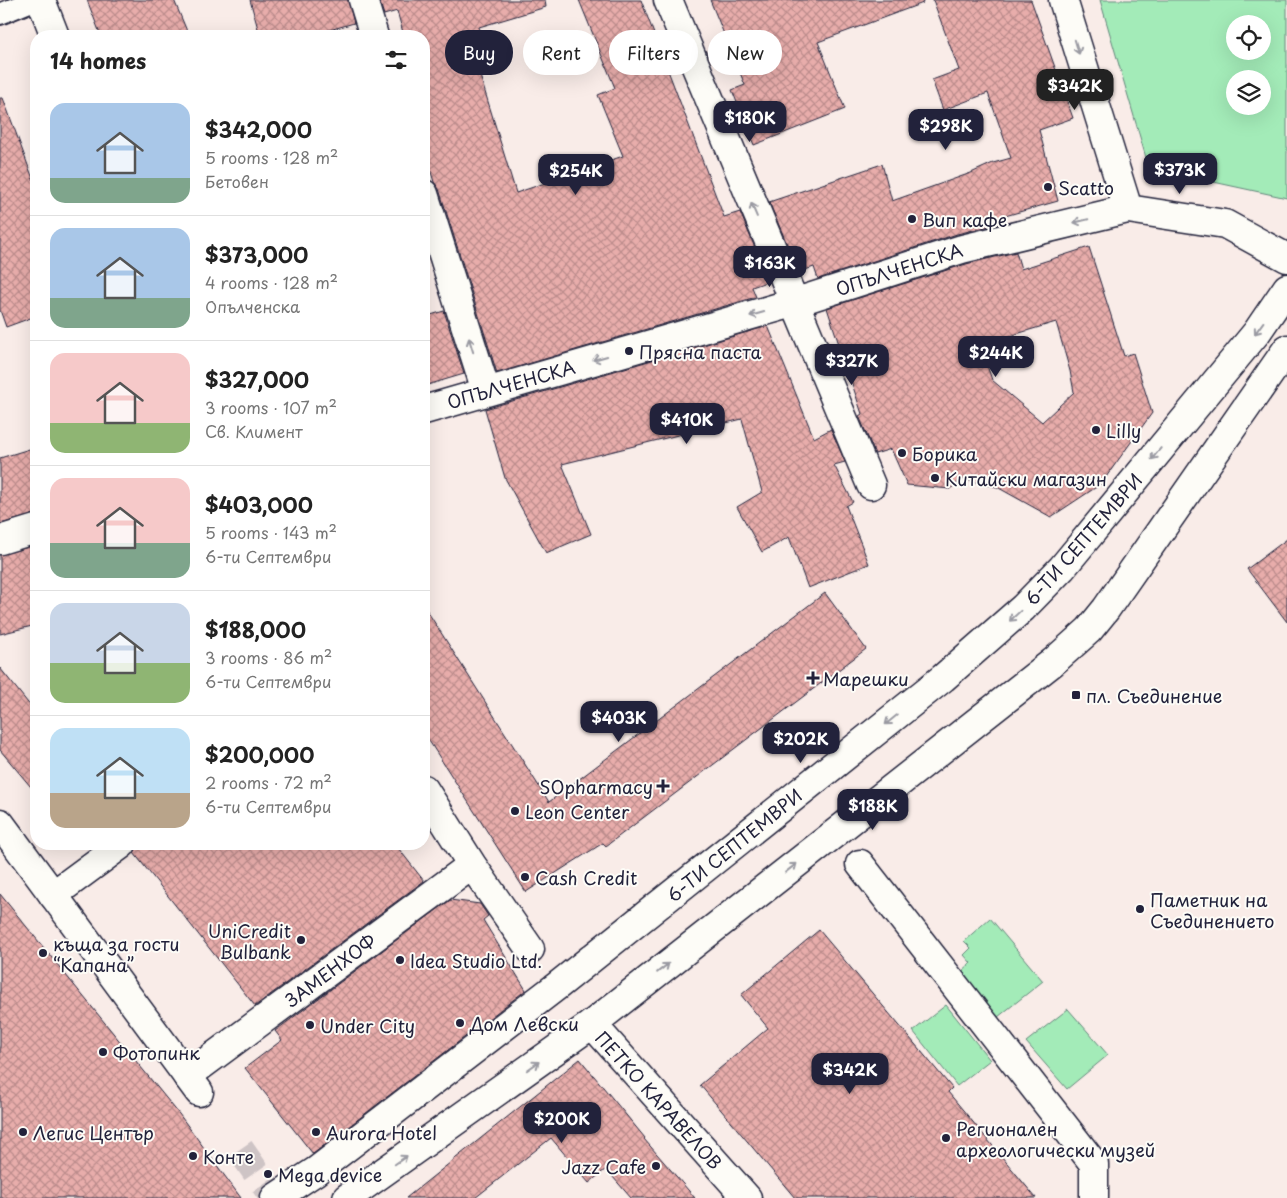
<!DOCTYPE html>
<meta charset="utf-8">
<style>
:root{--surface:#fff;--page:#f2f2f2;--text:#222;--muted:#767676;--line:#e0e0e0;--accent:#22223b}
body{margin:0;font-family:"Playpen Sans",sans-serif;background:var(--page);color:var(--text);height:100vh;display:flex;flex-direction:column;font-size:19px;white-space:nowrap}
*{box-sizing:border-box;margin:0}
p{font-size:16px;color:var(--muted)}
.icon{flex:none;width:28px;height:28px;fill:none;stroke:currentColor;stroke-width:2;stroke-linecap:round;stroke-linejoin:round}
.map{position:relative;flex:1;overflow:hidden}
.panel{position:absolute;left:30px;top:30px;width:400px;height:820px;display:flex;flex-direction:column;background:var(--surface);border-radius:20px;box-shadow:0 5px 20px #0002}
.panel>*{flex:none}
.guide{position:absolute;left:445px;top:30px;width:475px;height:45px;display:flex;gap:10px}
.buttons{position:absolute;left:1226px;top:15px;display:grid;gap:10px}
.buttons a{display:grid;place-items:center;width:45px;height:45px;border-radius:50%;background:var(--surface);box-shadow:0 5px 20px #0002;font-size:25px}
.price{position:absolute;translate:-50% -42px;padding:0 11px;border-radius:10px;background:var(--accent);color:#fff;font-size:16px;line-height:32px;filter:drop-shadow(0 1px 2px #0008)}
.price::after{content:'';position:absolute;left:50%;top:30px;width:15px;height:11px;margin-left:-8px;background:inherit;clip-path:polygon(0 0,100% 0,50% 100%)}
.price.active{background:#222;color:#fff}
ul{padding:0;list-style:none}
li{display:flex;align-items:center;gap:15px;height:125px;padding:0 20px}
li+li{border-top:1px solid var(--line)}
li span{display:grid;place-items:center;flex:none;width:140px;height:100px;border-radius:15px;color:#555}
li>.icon{margin-inline-start:auto}
span .icon{width:60px;height:60px;fill:#fffc;stroke-width:1}
li b{font-size:21px}
h2{display:flex;justify-content:space-between;align-items:center;height:60px;padding:0 20px;font-size:21px}
.pill{padding:0 18px;border-radius:22px;background:var(--surface);box-shadow:0 5px 20px #0002;font-size:18px;line-height:45px}
.pill.active{background:var(--accent);color:#fff}
.map>svg:first-child{display:block}
.green{fill:#a3ebb8;stroke:#62867a;fill-rule:evenodd}
.building{fill:url(#building-cross-hatch);stroke:#22223b;fill-rule:evenodd}
.lines{fill:none;stroke-linecap:round;stroke-linejoin:round}
.pedestrian-tunnel{stroke:#cec4c5;stroke-width:28;stroke-dasharray:28 14;stroke-linecap:butt}
.service-casing{stroke:#22223b;stroke-width:24}
.pedestrian-casing{stroke:#22223b;stroke-width:31}
.minor-casing{stroke:#22223b;stroke-width:31}
.secondary-casing{stroke:#22223b;stroke-width:31}
.service{stroke:#fdfcf7;stroke-width:20}
.pedestrian{stroke:#fdfcf7;stroke-width:28}
.minor{stroke:#fdfcf7;stroke-width:28}
.secondary{stroke:#fdfcf7;stroke-width:28}
.oneway{stroke:#9a9aa2}
.poi-dot{fill:#22223b;stroke:#fdfcf7;stroke-width:2}
.labels{text-anchor:middle;dominant-baseline:central;stroke-width:4;stroke-linejoin:round;paint-order:stroke}
.poi-label{font-size:18px;fill:#22223b;stroke:#fdfcf7;text-anchor:start}
.street-label{font-size:18px;fill:#22223b;stroke:#fdfcf7}
</style>
<div class="map">
<svg width="1287" height="1198" viewBox="0 0 1287 1198">
<defs>
<pattern id="building-cross-hatch" width="8" height="8" patternUnits="userSpaceOnUse" patternTransform="scale(1.25)"><rect width="8" height="8" fill="#e8adab"/><path d="M0 0l8 8M0 8l8-8" fill="none" stroke="#bc8c8c"/></pattern>
</defs>
<rect width="100%" height="100%" fill="#f9ece8"/>
<filter id="ink" filterUnits="userSpaceOnUse"><feTurbulence type="fractalNoise" baseFrequency=".02" numOctaves="2"/><feDisplacementMap in="SourceGraphic" scale="10" xChannelSelector="R" yChannelSelector="G"/><feConvolveMatrix kernelMatrix="1 2 1 2 8 2 1 2 1" color-interpolation-filters="sRGB"/></filter>
<g filter="url(#ink)">
<!-- green -->
<path class="green" d="M 1100,0 L 1287,0 L 1287,198 L 1149,168 ZM 1235,24 L 1262,24 L 1262,51 L 1235,51 ZM 1235,79 L 1262,79 L 1262,106 L 1235,106 Z
M 990,918 L 1043,981 L 998,1017 L 960,973 L 971,963 L 964,955 L 971,948 L 964,941 Z
M 946,1005 L 990,1060 L 957,1086 L 913,1031 Z
M 1068,1009 L 1108,1055 L 1067,1089 L 1026,1042 Z"/>
<!-- building -->
<path class="building" d="M 87,0 L 174,0 L 189,36 L 101,36 Z
M 250,0 L 348,0 L 354,23 L 308,36 L 260,36 Z
M 379,0 L 545,0 L 546,7 L 479,27 L 490,65 L 478,69 L 516,193 L 623,156 L 598,95 L 615,88 L 579,0 L 641,0 L 724,217 L 740,212 L 769,281 L 752,287 L 756,297 L 497,373 L 439,189 L 434,182 L 424,149 L 424,36 L 404,36 L 397,11 L 384,15 Z
M 710,0 L 922,0 L 923,3 L 818,42 L 845,109 L 754,145 L 732,90 L 745,85 Z
M 933,0 L 1031,0 L 1073,118 L 1039,130 L 1058,201 L 1005,216 L 1006,222 L 957,234 L 818,279 L 814,267 L 799,272 L 769,202 L 882,164 L 892,201 L 971,173 L 993,163 L 1011,158 L 988,93 L 943,110 L 932,80 L 959,70 Z
M 0,98 L 3,98 L 36,187 L 36,316 L 6,327 L 0,310 Z
M 1089,247 L 1124,356 L 1133,353 L 1152,413 L 1101,484 L 1051,517 L 997,487 L 963,479 L 950,489 L 907,485 L 891,449 L 875,454 L 859,416 L 862,414 L 827,308 L 966,264 L 1016,252 L 1021,269 ZM 1056,322 L 1070,371 L 1074,392 L 1042,422 L 992,380 L 980,345 Z
M 444,311 L 464,374 L 424,386 L 424,317 Z
M 768,326 L 814,438 L 831,429 L 845,462 L 834,465 L 853,502 L 846,506 L 869,564 L 808,588 L 789,537 L 762,552 L 737,507 L 762,492 L 742,419 L 562,464 L 591,534 L 546,553 L 505,478 L 485,409 Z
M 36,447 L 36,514 L 0,524 L 0,458 Z
M 1287,539 L 1287,622 L 1247,569 Z
M 36,545 L 36,625 L 0,634 L 0,555 Z
M 825,593 L 866,649 L 606,846 L 603,843 L 526,892 L 424,733 L 424,606 L 549,802 Z
M 0,668 L 36,713 L 36,793 L 0,750 Z
M 137,844 L 395,844 L 424,881 L 255,1006 L 134,853 Z
M 0,894 L 179,1114 L 241,1198 L 0,1198 Z
M 450,900 L 480,904 L 488,916 L 483,920 L 526,990 L 313,1154 L 245,1068 L 282,1040 L 275,1031 Z
M 819,930 L 952,1088 L 948,1092 L 1036,1198 L 795,1198 L 700,1085 L 768,1028 L 741,995 Z
M 580,1059 L 645,1138 L 644,1139 L 695,1198 L 631,1198 L 606,1169 L 589,1183 L 551,1138 L 475,1198 L 406,1198 Z"/>
<g class="lines">
<!-- pedestrian-tunnel -->
<path class="pedestrian-tunnel" d="M 240,1149 L 274,1198"/>
<defs>
<path id="service" d="M 0,14 L 34,0"/>
<path id="pedestrian" d="M 0,823 L 199,1092
M 860,864 L 1094,1164 L 1094,1198"/>
<path id="minor" d="M 41,0 L 55,36
M 363,0 L 374,36
M 668,0 L 871,485
M 1063,0 L 1128,209
M 424,194 L 486,391
M 424,410 L 793,303 L 962,249 L 1128,209 L 1225,224 L 1287,258
M 0,540 L 36,529
M 424,789 L 472,865 L 530,949
M 53,895 L 122,844
M 592,1024 L 747,1198
M 187,1076 L 472,865"/>
<path id="secondary" d="M 275,1198 L 316,1171 L 557,986 L 943,678 L 1023,608 L 1062,568 L 1257,332 L 1287,288
M 347,1198 L 592,1024 L 1053,662 L 1089,630 L 1106,609 L 1287,349"/>
</defs>
<!-- service casing -->
<use href="#service" class="service-casing"/>
<!-- pedestrian casing -->
<use href="#pedestrian" class="pedestrian-casing"/>
<!-- minor casing -->
<use href="#minor" class="minor-casing"/>
<!-- secondary casing -->
<use href="#secondary" class="secondary-casing"/>
<!-- service -->
<use href="#service" class="service"/>
<!-- pedestrian -->
<use href="#pedestrian" class="pedestrian"/>
<!-- minor -->
<use href="#minor" class="minor"/>
<!-- secondary -->
<use href="#secondary" class="secondary"/>
</g>
<!-- one-way arrows -->
<defs><path id="oneway-shaft" d="M-6 0H5M1.5-3L5.5 0L1.5 3" fill="none" stroke-width="1.6" stroke-linecap="round" stroke-linejoin="round" transform="scale(1.25)"/></defs>
<g class="oneway">
<use href="#oneway-shaft" transform="translate(1077 47) rotate(73)"/>
<use href="#oneway-shaft" transform="translate(754 210) rotate(-113)"/>
<use href="#oneway-shaft" transform="translate(1081 221) rotate(167)"/>
<use href="#oneway-shaft" transform="translate(757 314) rotate(164)"/>
<use href="#oneway-shaft" transform="translate(1259 328) rotate(126)"/>
<use href="#oneway-shaft" transform="translate(471 345) rotate(-107)"/>
<use href="#oneway-shaft" transform="translate(600 358) rotate(164)"/>
<use href="#oneway-shaft" transform="translate(1156 454) rotate(129)"/>
<use href="#oneway-shaft" transform="translate(1015 616) rotate(137)"/>
<use href="#oneway-shaft" transform="translate(891 720) rotate(141)"/>
<use href="#oneway-shaft" transform="translate(791 868) rotate(-38)"/>
<use href="#oneway-shaft" transform="translate(663 968) rotate(-38)"/>
<use href="#oneway-shaft" transform="translate(533 1066) rotate(-35)"/>
<use href="#oneway-shaft" transform="translate(401 1160) rotate(-35)"/>
</g>
</g>
<!-- markers -->
<g class="poi-dot">
<circle cx="1048" cy="187" r="5"/>
<circle cx="912" cy="219" r="5"/>
<circle cx="629" cy="351" r="5"/>
<circle cx="1096" cy="430" r="5"/>
<circle cx="902" cy="453" r="5"/>
<circle cx="935" cy="478" r="5"/>
<path d="M810.5 670.5h5v5h5v5h-5v5h-5v-5h-5v-5h5z"/>
<rect x="1071" y="690" width="10" height="10" rx="2.5"/>
<path d="M660.5 778.5h5v5h5v5h-5v5h-5v-5h-5v-5h5z"/>
<circle cx="515" cy="811" r="5"/>
<circle cx="525" cy="877" r="5"/>
<circle cx="1140" cy="909" r="5"/>
<circle cx="301" cy="940" r="5"/>
<circle cx="43" cy="953" r="5"/>
<circle cx="400" cy="960" r="5"/>
<circle cx="460" cy="1023" r="5"/>
<circle cx="310" cy="1025" r="5"/>
<circle cx="103" cy="1052" r="5"/>
<circle cx="23" cy="1132" r="5"/>
<circle cx="316" cy="1132" r="5"/>
<circle cx="946" cy="1138" r="5"/>
<circle cx="193" cy="1156" r="5"/>
<circle cx="656" cy="1166" r="5"/>
<circle cx="268" cy="1174" r="5"/>
</g>
<g class="labels">
<!-- poi labels -->
<g class="poi-label">
<text x="1058" y="187">Scatto</text>
<text x="922" y="219">Вип кафе</text>
<text x="639" y="351">Прясна паста</text>
<text x="1106" y="430">Lilly</text>
<text x="912" y="453">Борика</text>
<text x="945" y="478">Китайски магазин</text>
<text x="823" y="678">Марешки</text>
<text x="1086" y="695">пл. Съединение</text>
<text x="653" y="786" text-anchor="end">SOpharmacy</text>
<text x="525" y="811">Leon Center</text>
<text x="535" y="877">Cash Credit</text>
<text x="1150" y="899">Паметник на<tspan x="1150" dy="21">Съединението</tspan></text>
<text x="291" y="930" text-anchor="end">UniCredit<tspan x="291" dy="21">Bulbank</tspan></text>
<text x="53" y="943">къща за гости<tspan x="53" dy="21">“Капана”</tspan></text>
<text x="410" y="960">Idea Studio Ltd.</text>
<text x="470" y="1023">Дом Левски</text>
<text x="320" y="1025">Under City</text>
<text x="113" y="1052">Фотопинк</text>
<text x="956" y="1128">Регионален<tspan x="956" dy="21">археологически музей</tspan></text>
<text x="33" y="1132">Легис Център</text>
<text x="326" y="1132">Aurora Hotel</text>
<text x="203" y="1156">Конте</text>
<text x="646" y="1166" text-anchor="end">Jazz Cafe</text>
<text x="278" y="1174">Mega device</text>
</g>
<!-- street labels -->
<g class="street-label">
<text transform="translate(899 269) rotate(-18)">ОПЪЛЧЕНСКА</text>
<text transform="translate(511 384) rotate(-16)">ОПЪЛЧЕНСКА</text>
<text transform="translate(1083 539) rotate(-49)">6-ТИ СЕПТЕМВРИ</text>
<text transform="translate(734 845) rotate(-39)">6-ТИ СЕПТЕМВРИ</text>
<text transform="translate(330 970) rotate(-37)">ЗАМЕНХОФ</text>
<text transform="translate(659 1100) rotate(48)">ПЕТКО КАРАВЕЛОВ</text>
</g>
</g>
</svg>
<div class="buttons">
<a><svg class="icon" aria-label="locate" viewBox="0 0 24 24"><circle cx="12" cy="12" r="6"/><path d="M12 2v4M12 18v4M2 12h4M18 12h4"/></svg></a>
<a><svg class="icon" aria-label="layers" viewBox="0 0 24 24"><path d="M12 4l9 5-9 5-9-5zM3 14l9 5 9-5"/></svg></a>
</div>
<b class="price active" style="left:1075px;top:111px">$342K</b>
<b class="price" style="left:750px;top:143px">$180K</b>
<b class="price" style="left:946px;top:151px">$298K</b>
<b class="price" style="left:1180px;top:195px">$373K</b>
<b class="price" style="left:576px;top:196px">$254K</b>
<b class="price" style="left:770px;top:288px">$163K</b>
<b class="price" style="left:996px;top:378px">$244K</b>
<b class="price" style="left:852px;top:386px">$327K</b>
<b class="price" style="left:687px;top:445px">$410K</b>
<b class="price" style="left:619px;top:743px">$403K</b>
<b class="price" style="left:801px;top:764px">$202K</b>
<b class="price" style="left:873px;top:831px">$188K</b>
<b class="price" style="left:850px;top:1095px">$342K</b>
<b class="price" style="left:562px;top:1144px">$200K</b>
<div class="guide">
<a class="pill active">Buy</a>
<a class="pill">Rent</a>
<a class="pill">Filters</a>
<a class="pill">New</a>
</div>
<section class="panel">
<h2>14 homes<svg class="icon" aria-label="filters" viewBox="0 0 24 24"><path d="M4 7h16M4 17h16"/><circle cx="9" cy="7" r="2"/><circle cx="15" cy="17" r="2"/></svg></h2>
<ul>
<li><span style="background:linear-gradient(#a9c7e8 75%,#7fa58c 0)"><svg class="icon" aria-label="home" viewBox="0 0 24 24"><path d="M3 11l9-7 9 7M6 9v11h12V9"/></svg></span><div><b>$342,000</b><p>5 rooms · 128 m²</p><p>Бетовен</p></div></li>
<li><span style="background:linear-gradient(#a9c7e8 70%,#7fa58c 0)"><svg class="icon" aria-label="home" viewBox="0 0 24 24"><path d="M3 11l9-7 9 7M6 9v11h12V9"/></svg></span><div><b>$373,000</b><p>4 rooms · 128 m²</p><p>Опълченска</p></div></li>
<li><span style="background:linear-gradient(#f6c9c9 70%,#8fb573 0)"><svg class="icon" aria-label="home" viewBox="0 0 24 24"><path d="M3 11l9-7 9 7M6 9v11h12V9"/></svg></span><div><b>$327,000</b><p>3 rooms · 107 m²</p><p>Св. Климент</p></div></li>
<li><span style="background:linear-gradient(#f6c9c9 65%,#7fa58c 0)"><svg class="icon" aria-label="home" viewBox="0 0 24 24"><path d="M3 11l9-7 9 7M6 9v11h12V9"/></svg></span><div><b>$403,000</b><p>5 rooms · 143 m²</p><p>6-ти Септември</p></div></li>
<li><span style="background:linear-gradient(#c9d6e8 60%,#8fb573 0)"><svg class="icon" aria-label="home" viewBox="0 0 24 24"><path d="M3 11l9-7 9 7M6 9v11h12V9"/></svg></span><div><b>$188,000</b><p>3 rooms · 86 m²</p><p>6-ти Септември</p></div></li>
<li><span style="background:linear-gradient(#bfe0f5 65%,#b9a48a 0)"><svg class="icon" aria-label="home" viewBox="0 0 24 24"><path d="M3 11l9-7 9 7M6 9v11h12V9"/></svg></span><div><b>$200,000</b><p>2 rooms · 72 m²</p><p>6-ти Септември</p></div></li>
</ul>
</section>
</div>
